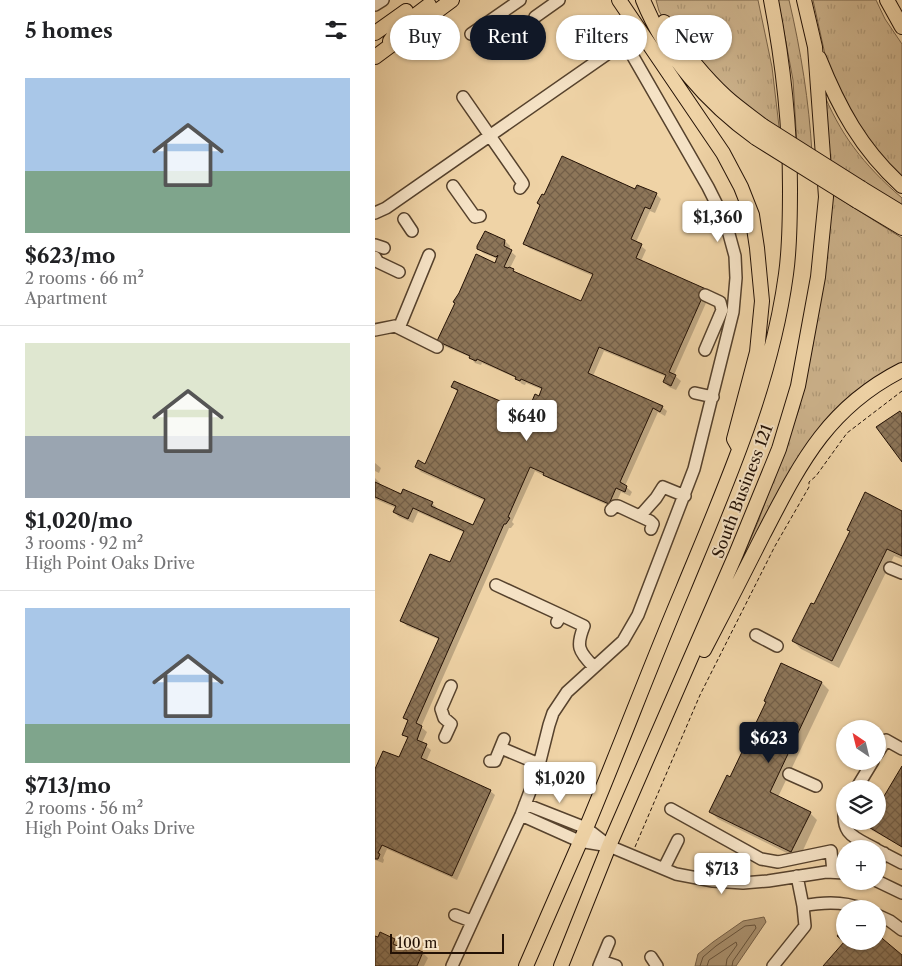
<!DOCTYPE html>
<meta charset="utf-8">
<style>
:root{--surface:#fff;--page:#f6f6f6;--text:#202124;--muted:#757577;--line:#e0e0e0;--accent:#111827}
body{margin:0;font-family:"Libre Caslon Text",serif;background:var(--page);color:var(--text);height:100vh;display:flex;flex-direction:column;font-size:19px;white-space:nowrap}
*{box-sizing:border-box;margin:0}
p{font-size:16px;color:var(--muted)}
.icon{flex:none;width:28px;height:28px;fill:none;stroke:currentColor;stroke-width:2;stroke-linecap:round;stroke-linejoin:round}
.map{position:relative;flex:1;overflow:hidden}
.sheet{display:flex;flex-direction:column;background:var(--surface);width:375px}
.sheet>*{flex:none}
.hud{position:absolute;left:15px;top:15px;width:436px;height:45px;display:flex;gap:10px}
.needle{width:32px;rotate:325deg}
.controls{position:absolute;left:461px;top:720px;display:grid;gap:10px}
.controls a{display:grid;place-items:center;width:50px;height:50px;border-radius:50%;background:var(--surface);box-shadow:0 1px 4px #0004;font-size:25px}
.scale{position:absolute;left:15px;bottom:12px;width:114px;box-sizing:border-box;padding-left:5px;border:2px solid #231105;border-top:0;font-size:14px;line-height:18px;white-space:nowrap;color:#231105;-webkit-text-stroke:4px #f5e2c5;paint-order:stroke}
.price{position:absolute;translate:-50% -42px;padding:0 11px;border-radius:5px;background:#fff;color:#222;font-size:16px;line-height:32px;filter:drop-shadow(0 1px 2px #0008)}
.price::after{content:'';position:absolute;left:50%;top:30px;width:15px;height:11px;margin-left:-8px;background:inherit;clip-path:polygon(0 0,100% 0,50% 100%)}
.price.selected{background:var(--accent);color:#fff}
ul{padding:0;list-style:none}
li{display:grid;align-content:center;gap:10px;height:265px;padding:0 25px}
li+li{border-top:1px solid var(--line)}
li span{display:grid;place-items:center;height:155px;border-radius:0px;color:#555}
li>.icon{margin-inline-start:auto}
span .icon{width:90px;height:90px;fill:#fffc;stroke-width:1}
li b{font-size:21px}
h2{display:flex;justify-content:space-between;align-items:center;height:60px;padding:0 25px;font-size:21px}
.tag{padding:0 18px;border-radius:22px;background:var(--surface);box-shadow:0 1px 4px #0004;font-size:18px;line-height:45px}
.tag.selected{background:var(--accent);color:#fff}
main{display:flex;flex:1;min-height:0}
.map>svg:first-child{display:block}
.grass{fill:url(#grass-tufts);stroke:#786248}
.water{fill:#aa916f;stroke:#745e45}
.shadow{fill:#0003}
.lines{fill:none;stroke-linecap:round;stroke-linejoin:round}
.shore{stroke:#66513a;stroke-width:1}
.building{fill:url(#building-cross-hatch);stroke:#231105}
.minor-casing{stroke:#56422d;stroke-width:14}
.major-casing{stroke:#231105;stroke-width:16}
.path{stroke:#231105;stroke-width:1;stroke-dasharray:4 2.5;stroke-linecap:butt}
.minor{stroke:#f5e2c5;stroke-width:11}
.major{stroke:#efd3a6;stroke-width:14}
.major-bridge-casing{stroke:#231105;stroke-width:16;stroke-linecap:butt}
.major-bridge{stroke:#efd3a6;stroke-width:14}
.labels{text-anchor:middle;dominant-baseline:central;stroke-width:4;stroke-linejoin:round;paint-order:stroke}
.street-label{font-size:16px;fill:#231105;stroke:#f5e2c5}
</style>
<main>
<section class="sheet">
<h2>5 homes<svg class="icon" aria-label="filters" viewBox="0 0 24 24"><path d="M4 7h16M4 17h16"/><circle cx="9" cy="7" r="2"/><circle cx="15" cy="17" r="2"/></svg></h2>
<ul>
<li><span style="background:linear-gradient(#a9c7e8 60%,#7fa58c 0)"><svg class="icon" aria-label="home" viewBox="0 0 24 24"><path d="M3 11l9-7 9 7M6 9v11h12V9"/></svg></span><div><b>$623/mo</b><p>2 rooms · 66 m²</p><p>Apartment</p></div></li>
<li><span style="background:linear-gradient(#dfe7d0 60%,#9aa5b1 0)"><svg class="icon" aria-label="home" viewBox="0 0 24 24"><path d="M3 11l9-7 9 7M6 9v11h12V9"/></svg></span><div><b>$1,020/mo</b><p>3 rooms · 92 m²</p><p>High Point Oaks Drive</p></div></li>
<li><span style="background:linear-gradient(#a9c7e8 75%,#7fa58c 0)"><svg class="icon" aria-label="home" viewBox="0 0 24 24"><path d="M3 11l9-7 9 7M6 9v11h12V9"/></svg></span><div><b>$713/mo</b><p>2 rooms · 56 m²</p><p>High Point Oaks Drive</p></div></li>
</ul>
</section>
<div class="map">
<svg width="527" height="966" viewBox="0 0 527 966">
<defs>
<pattern id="grass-tufts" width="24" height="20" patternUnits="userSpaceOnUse" patternTransform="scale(1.25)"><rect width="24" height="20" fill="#ccb28b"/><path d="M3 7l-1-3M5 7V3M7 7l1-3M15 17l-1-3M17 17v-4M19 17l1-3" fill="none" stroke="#af9876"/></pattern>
<pattern id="building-cross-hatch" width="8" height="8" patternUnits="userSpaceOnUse" patternTransform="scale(1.25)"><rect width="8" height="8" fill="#8d7659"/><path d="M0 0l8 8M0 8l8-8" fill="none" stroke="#735f48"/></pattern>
</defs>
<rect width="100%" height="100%" fill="#efd3a6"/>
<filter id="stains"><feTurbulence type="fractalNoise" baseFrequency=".004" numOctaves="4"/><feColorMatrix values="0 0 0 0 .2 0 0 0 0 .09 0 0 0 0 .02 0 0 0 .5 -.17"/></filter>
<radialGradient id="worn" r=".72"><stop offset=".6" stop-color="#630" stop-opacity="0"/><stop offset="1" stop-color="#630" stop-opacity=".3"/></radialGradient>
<!-- grass -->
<path class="grass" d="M 281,0 L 383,0 L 397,67 L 405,135 L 356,100 L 290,22 L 284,11 Z
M 403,0 L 414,0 C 426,51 434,102 437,153 L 422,145 L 418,80 Z
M 438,0 L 501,0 L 510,19 L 527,44 L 527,181 L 498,151 L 455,77 Z
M 446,87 C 465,135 488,164 527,198 L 527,210 L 454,164 Z
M 457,194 L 527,238 L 527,366 L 469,407 L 354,589 L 383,522 L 424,409 L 436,352 L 448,286 Z"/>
<!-- water -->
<path class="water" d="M 389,917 L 391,922 L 361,966 L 320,966 L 323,954 L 338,942 L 368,921 Z"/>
<!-- shadow -->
<path class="shadow" d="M 261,191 L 281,194 L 286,199 L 280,213 L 275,211 L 261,242 L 271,250 L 266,261 L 335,294 L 299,375 L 306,381 L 301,390 L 294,387 L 289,382 L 292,377 L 229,351 L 218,376 L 287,407 L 292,411 L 290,416 L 283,412 L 250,486 L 257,492 L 255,496 L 246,492 L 239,508 L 175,479 L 160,471 L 137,522 L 139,524 L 136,528 L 134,528 L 46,727 L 52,732 L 47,743 L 56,750 L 51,762 L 115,791 L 120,795 L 82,880 L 12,849 L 8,858 L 9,860 L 8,863 L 0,860 L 0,772 L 24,759 L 33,739 L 28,734 L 34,722 L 29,718 L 65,640 L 32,626 L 27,621 L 76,564 L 90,533 L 43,512 L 38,523 L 24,517 L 19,512 L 21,508 L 0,499 L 0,478 L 5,483 L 4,485 L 26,496 L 57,503 L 62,508 L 61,510 L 99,527 L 110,501 L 46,472 L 41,467 L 51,466 L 83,392 L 77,387 L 156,416 L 168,390 L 151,383 L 150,385 L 147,384 L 141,378 L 107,363 L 106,365 L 100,363 L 95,357 L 69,346 L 64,341 L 123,259 L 108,253 L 103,248 L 130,241 L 135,246 L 134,250 L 141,256 L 135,268 L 142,274 L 207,302 L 218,276 L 154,248 L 150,244 Z
M 0,463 L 6,468 L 4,473 L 0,471 Z
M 527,512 L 527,559 L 519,556 L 464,668 L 426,649 L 418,641 L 439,606 L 476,532 L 474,530 Z
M 407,664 L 447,683 L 454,690 L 403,797 L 435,813 L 442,820 L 424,859 L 343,819 L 336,812 L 355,779 L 393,703 Z
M 527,768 L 527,847 L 498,831 L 493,826 L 502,821 Z
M 0,937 L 19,940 L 24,945 L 23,948 L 32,952 L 34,947 L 48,953 L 53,958 L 49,966 L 0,966 Z"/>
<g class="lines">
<!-- shore -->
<path class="shore" d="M 325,966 L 328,957 L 341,946 L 370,926 L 380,925 L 381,928 L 358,961 L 357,966
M 332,966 L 334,960 L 361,942 L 362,945 L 352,959 L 351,966"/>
</g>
<!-- building -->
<path class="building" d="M 187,156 L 260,189 L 262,185 L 282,193 L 275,209 L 270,207 L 256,239 L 267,244 L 261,258 L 331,289 L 294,372 L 301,375 L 296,386 L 288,382 L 291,375 L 224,347 L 213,373 L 288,406 L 285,412 L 278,408 L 245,482 L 252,486 L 250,492 L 241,488 L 234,504 L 168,475 L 169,473 L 155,467 L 133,517 L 135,518 L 131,524 L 129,524 L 41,723 L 47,726 L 42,740 L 52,744 L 46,758 L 116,790 L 77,876 L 7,845 L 3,853 L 5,854 L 3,859 L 0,859 L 0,769 L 8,751 L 24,757 L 33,737 L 27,735 L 33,720 L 28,718 L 64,638 L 25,621 L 55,554 L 75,562 L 89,531 L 38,508 L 33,519 L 18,512 L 21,506 L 0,497 L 0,482 L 26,494 L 28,489 L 58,502 L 56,506 L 98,525 L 110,499 L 40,467 L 43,460 L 50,464 L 83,390 L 76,387 L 79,381 L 155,414 L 158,407 L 155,406 L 160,394 L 164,396 L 167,388 L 146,379 L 145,381 L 140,379 L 141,377 L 102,359 L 101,361 L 94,358 L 95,356 L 62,341 L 80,303 L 78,302 L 84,293 L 101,254 L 120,263 L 123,255 L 121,257 L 102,249 L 102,246 L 110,231 L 130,240 L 129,246 L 137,250 L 129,267 L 133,268 L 134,267 L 139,269 L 138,271 L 206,301 L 218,274 L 148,244 L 165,205 L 162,203 L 167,194 L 169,195 Z
M 525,411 L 527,414 L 527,462 L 501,427 Z
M 490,492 L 527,511 L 527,556 L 512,549 L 457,661 L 417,641 L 436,603 L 439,604 L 475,531 L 472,530 Z
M 406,663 L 447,682 L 395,792 L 436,812 L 416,852 L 334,812 L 352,775 L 355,777 L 391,702 L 389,701 Z
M 527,766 L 527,847 L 492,826 L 495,821 L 502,821 L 502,808 Z
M 470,926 L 470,941 L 502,941 L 502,934 L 527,955 L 527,966 L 448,966 L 469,942 L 462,936 Z
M 5,932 L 20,939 L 18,944 L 32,950 L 34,946 L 48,952 L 42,966 L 0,966 L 0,936 L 3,937 Z"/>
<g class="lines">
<defs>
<path id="minor" d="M 0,5 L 8,0
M 160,17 L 184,0
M 96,34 L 145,0
M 88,97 L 147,182 L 148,184 L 145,188
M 78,186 L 100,217 L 105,216
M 0,213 L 11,208 L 235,52 L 244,48 L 256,53 L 333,187 L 351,223 L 360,256 L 361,278 L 358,312 L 319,469 L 263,615 L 248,641 L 192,692 L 178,713 L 174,725 L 162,773 L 146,815 L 77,966
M 29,219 L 37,231
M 0,245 L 9,248
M 0,257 L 3,262 L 24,272
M 330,295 L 345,302 L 347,310 L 345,315 L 330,350
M 24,328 L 54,255
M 0,330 L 20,326 L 62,347
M 320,393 L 338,397
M 236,510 L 240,506 L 243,506 L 275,521 L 278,524 L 276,529
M 265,516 L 281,498 L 288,487 L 310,496
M 515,568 L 527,573
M 121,585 L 186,615
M 182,622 L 186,615 L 209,626 C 201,646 203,651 219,667
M 381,635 L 402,646
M 70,737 L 76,724 L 69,718 L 66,709 L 76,686
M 126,748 L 164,764
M 502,754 L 511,740 L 527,749
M 115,761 L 120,761 L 129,739
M 414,774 L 441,786
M 481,789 L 498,761
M 150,804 L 211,828 L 233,845
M 470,806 C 465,835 479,837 501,849
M 296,809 L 386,859 L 403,862 L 456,851 L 458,872
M 146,815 L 204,841 L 234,846 L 301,874 L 338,881 L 368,883 L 393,881 L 451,872 L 470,873
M 502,850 L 527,863
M 502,866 L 509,853
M 289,868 L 303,840
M 502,881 L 527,893
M 428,906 C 448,902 469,901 487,909
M 80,915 L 96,921
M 502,915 L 515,921 L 527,930
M 276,957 L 282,966
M 226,961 L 241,966
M 224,966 L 234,942
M 398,966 L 430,926 L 428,906 L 422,876"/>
<path id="major" d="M 244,0 L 348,153 L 366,187 L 377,215 L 382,248 L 387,301 L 382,352 L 359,439 L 364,448
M 268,0 C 290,55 333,104 381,138
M 512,0 L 527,27
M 289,22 C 307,49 327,75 351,97 C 362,107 375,116 388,126
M 0,33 L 31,11
M 15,41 L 25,27 L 54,5
M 0,57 L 77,0
M 444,58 C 464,108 486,149 527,186
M 486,188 L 527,213
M 482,201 L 527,228
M 329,650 C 349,612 369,573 388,535 C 425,464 452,408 527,370
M 151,966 C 171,919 192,873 212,826 C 245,747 275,667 308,589 C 350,487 396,385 411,274 C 415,246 415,216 415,188 C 415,124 408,62 396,0
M 186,966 L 234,846 L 361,554 L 404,449 L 423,386 L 443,277 L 451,197 L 440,47 L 429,0"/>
</defs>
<!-- minor casing -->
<use href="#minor" class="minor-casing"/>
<!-- major casing -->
<use href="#major" class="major-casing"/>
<!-- path -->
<path class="path" d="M 260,847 L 325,695 L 400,546 L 434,487 L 434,482 L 441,476 L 472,433 L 527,391"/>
<!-- minor -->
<use href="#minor" class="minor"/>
<!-- major -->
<use href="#major" class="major"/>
<defs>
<path id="major-bridge" d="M 388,126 L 486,188
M 381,138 L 482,201"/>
</defs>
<!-- major-bridge casing -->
<use href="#major-bridge" class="major-bridge-casing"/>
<!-- major-bridge -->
<use href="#major-bridge" class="major-bridge"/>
</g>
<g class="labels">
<!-- street labels -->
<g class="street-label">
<text transform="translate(367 491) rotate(-69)">South Business 121</text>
</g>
</g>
<rect width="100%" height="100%" filter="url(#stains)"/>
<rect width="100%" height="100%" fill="url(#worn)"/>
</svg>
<div class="controls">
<a><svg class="needle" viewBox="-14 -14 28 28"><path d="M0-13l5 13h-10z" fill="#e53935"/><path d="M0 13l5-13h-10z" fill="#757577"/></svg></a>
<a><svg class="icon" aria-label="layers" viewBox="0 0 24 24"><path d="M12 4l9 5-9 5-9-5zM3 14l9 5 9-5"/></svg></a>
<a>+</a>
<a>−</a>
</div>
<div class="scale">100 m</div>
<b class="price" style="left:343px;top:243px">$1,360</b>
<b class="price" style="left:152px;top:442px">$640</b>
<b class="price selected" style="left:394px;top:764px">$623</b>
<b class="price" style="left:185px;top:804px">$1,020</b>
<b class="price" style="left:347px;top:895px">$713</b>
<div class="hud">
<a class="tag">Buy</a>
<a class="tag selected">Rent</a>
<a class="tag">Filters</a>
<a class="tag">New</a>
</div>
</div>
</main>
